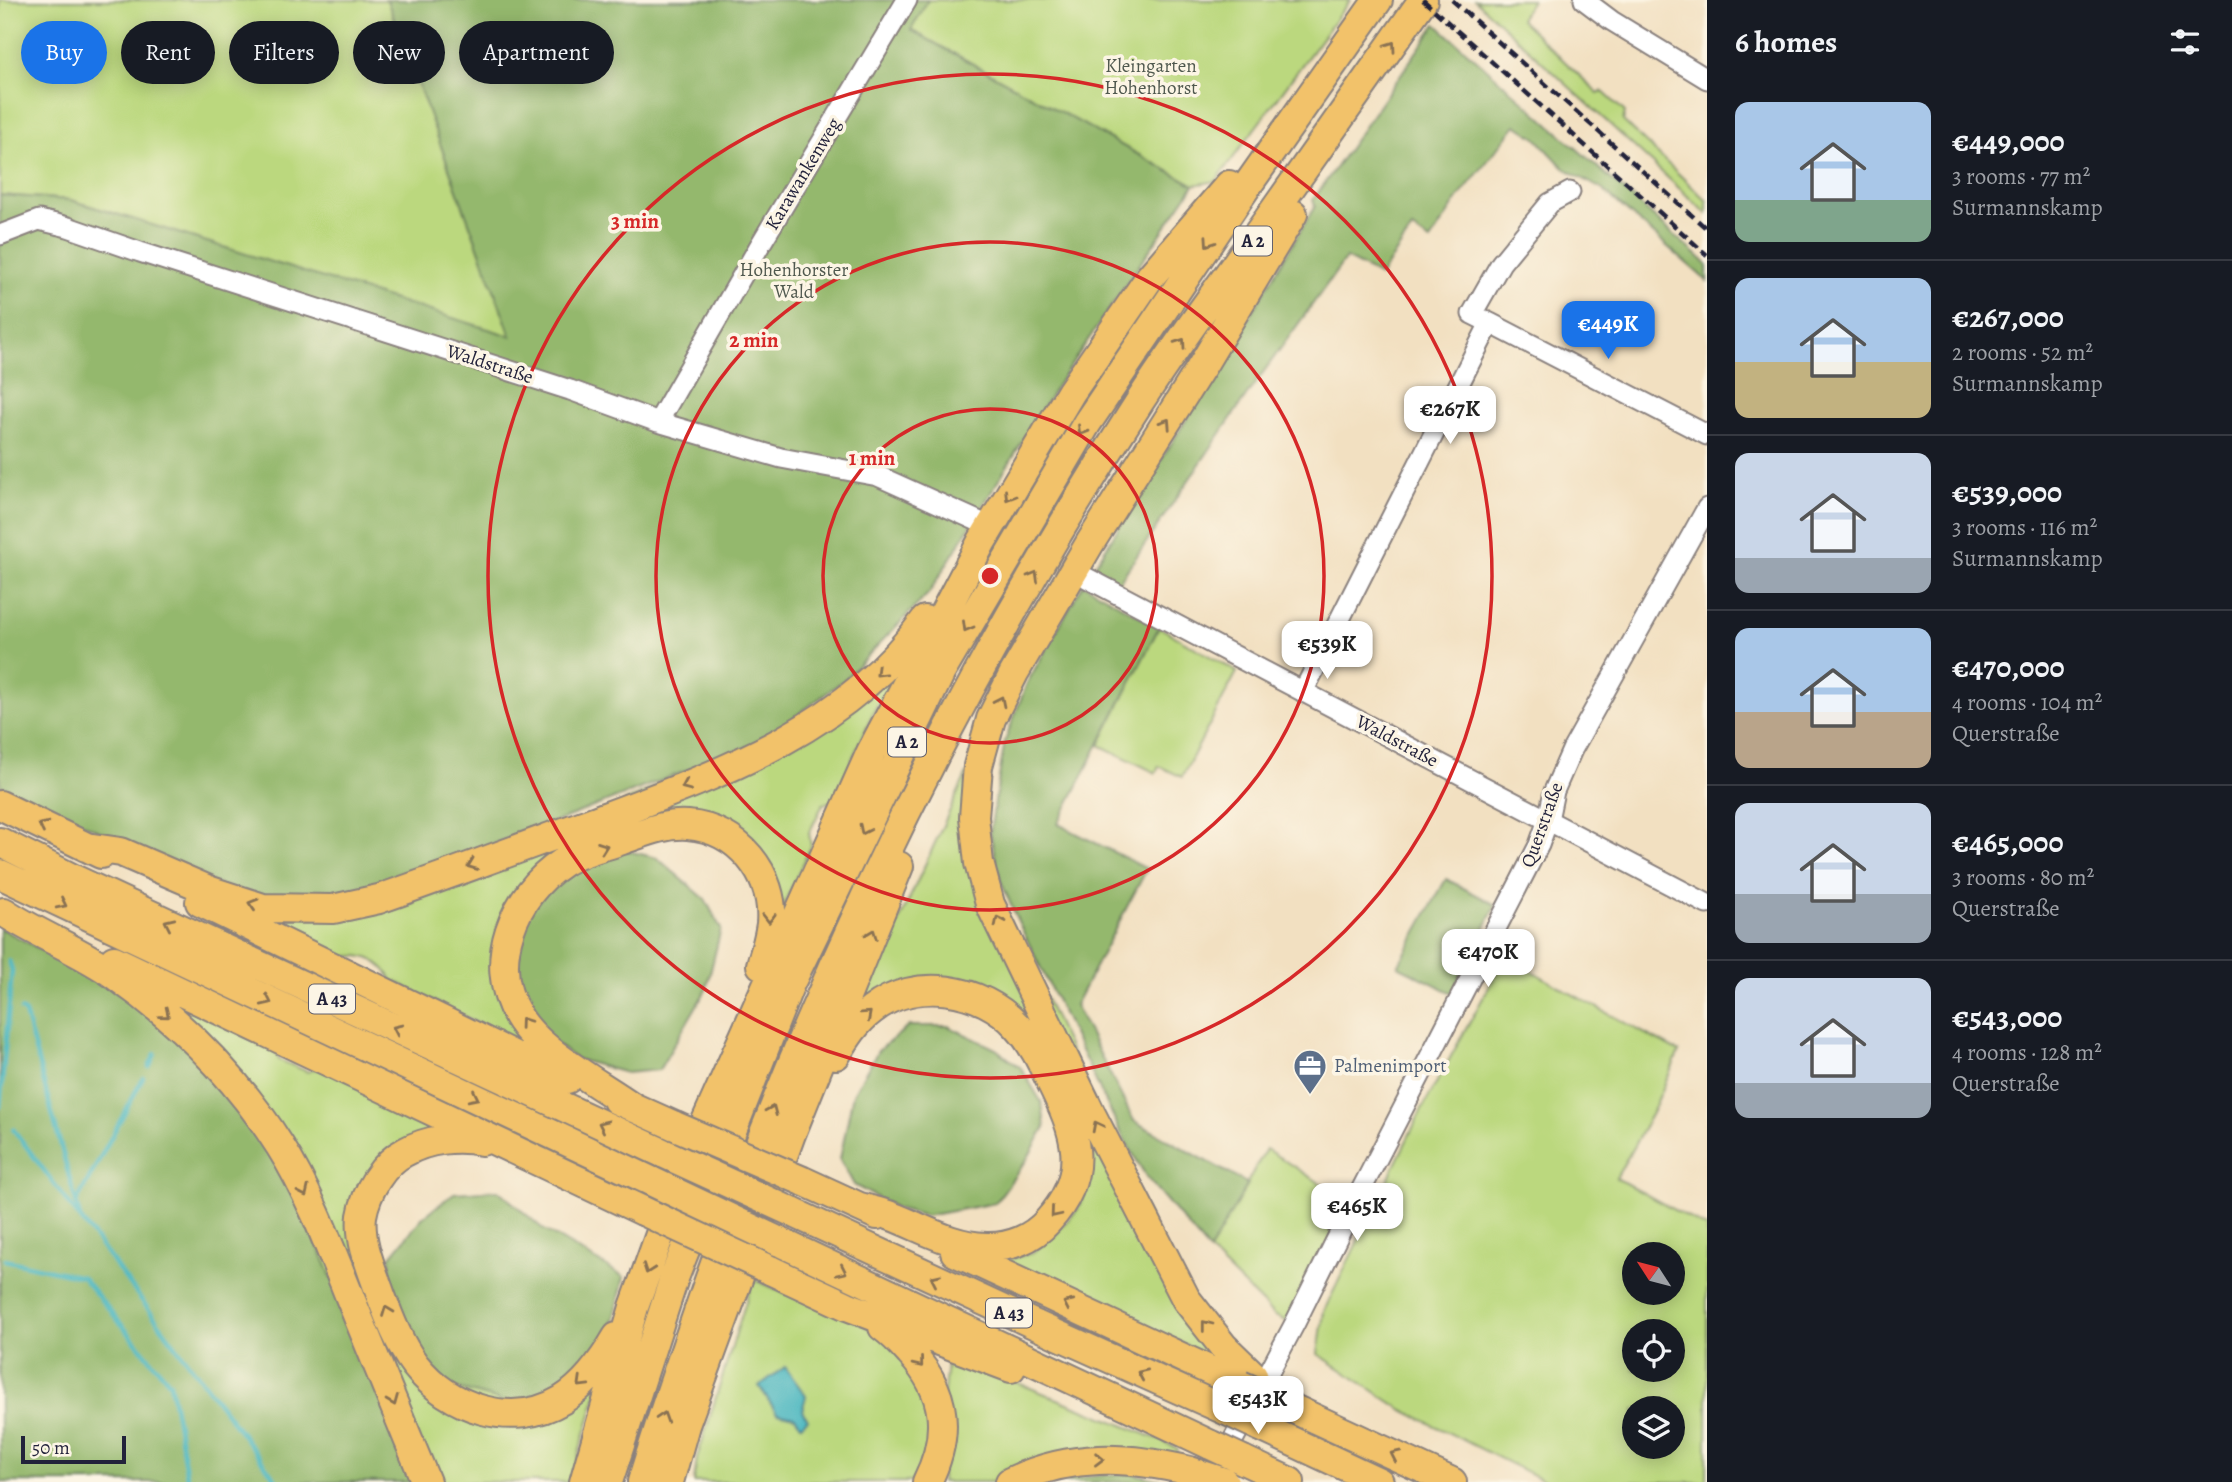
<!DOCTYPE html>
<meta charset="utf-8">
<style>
:root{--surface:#171b24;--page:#20242c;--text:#f1f3f6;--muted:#9ea1a6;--line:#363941;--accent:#1a73e8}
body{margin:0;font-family:Alegreya,serif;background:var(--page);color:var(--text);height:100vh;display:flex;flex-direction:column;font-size:26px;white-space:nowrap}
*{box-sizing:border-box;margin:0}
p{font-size:23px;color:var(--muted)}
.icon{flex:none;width:38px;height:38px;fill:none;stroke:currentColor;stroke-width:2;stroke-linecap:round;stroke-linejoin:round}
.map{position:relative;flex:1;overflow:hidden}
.sheet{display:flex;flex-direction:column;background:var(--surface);width:525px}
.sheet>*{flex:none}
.guide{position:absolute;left:21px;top:21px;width:665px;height:63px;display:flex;gap:14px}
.needle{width:46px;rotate:306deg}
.tools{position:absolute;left:1622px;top:1242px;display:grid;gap:14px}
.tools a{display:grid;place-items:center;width:63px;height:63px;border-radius:50%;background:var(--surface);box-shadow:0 4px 18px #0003;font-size:35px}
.scale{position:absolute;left:21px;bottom:18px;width:105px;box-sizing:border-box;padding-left:7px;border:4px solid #22223b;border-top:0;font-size:19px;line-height:24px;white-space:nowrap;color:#22223b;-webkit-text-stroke:5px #fcf5e5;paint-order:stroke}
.price{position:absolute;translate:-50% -60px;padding:0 16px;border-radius:14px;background:#fff;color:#222;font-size:23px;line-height:46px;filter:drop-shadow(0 2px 4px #0008)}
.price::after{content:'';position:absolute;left:50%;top:42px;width:21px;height:16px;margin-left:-10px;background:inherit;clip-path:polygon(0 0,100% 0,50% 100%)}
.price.selected{background:var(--accent);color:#fff}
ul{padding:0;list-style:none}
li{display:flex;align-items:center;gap:21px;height:175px;padding:0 28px}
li+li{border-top:2px solid var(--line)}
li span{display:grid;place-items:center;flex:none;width:196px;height:140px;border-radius:14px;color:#555}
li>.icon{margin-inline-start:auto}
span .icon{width:84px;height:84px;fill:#fffc;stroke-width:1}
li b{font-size:30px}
h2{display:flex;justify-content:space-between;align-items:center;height:84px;padding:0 28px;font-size:30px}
.chip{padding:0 24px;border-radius:32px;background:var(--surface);box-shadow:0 4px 18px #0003;font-size:24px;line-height:63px}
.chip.selected{background:var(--accent);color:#fff}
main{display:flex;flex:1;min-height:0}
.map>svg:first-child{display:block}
.green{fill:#bbd87e;stroke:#6e7d5c;stroke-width:2;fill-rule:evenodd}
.forest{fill:#94b86d;stroke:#5b6d54;stroke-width:2}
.water{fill:#47b6bf;stroke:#346c7d;stroke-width:2}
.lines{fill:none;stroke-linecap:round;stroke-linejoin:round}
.stream{stroke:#47b6bf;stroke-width:4.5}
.minor-tunnel{stroke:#c8baa6;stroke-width:19;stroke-dasharray:19 10;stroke-linecap:butt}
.minor-casing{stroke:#8a817e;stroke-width:23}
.highway-casing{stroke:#8a817e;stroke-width:32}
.minor{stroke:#fff;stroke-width:19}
.highway{stroke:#f2c26a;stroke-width:28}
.rail{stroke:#22223b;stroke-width:4.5;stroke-dasharray:10 5;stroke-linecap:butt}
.highway-bridge-casing{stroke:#8a817e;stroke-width:32;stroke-linecap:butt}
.highway-bridge{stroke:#f2c26a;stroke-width:28}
.oneway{stroke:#8a7252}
.ring{fill:none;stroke:#d62828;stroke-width:3.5}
.labels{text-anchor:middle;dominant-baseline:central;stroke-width:7;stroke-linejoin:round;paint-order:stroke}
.shield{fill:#fcf5e5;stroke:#63616e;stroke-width:2}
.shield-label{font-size:18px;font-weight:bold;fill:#22223b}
.park-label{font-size:19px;fill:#50594f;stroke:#fcf5e5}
.street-label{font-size:19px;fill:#22223b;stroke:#fcf5e5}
.service-label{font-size:19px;fill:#4e5e75;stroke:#fcf5e5;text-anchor:start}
.centre{fill:#d62828;stroke:#fcf5e5;stroke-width:3.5}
.ring-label{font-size:21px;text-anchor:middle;font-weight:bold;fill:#d62828;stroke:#fcf5e5;stroke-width:7;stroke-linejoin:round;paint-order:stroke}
</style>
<main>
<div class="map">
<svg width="1707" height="1482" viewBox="0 0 1707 1482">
<rect width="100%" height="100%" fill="#fcf5e5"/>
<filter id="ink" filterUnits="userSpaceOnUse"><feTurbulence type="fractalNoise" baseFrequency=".0143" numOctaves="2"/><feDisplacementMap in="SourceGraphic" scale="14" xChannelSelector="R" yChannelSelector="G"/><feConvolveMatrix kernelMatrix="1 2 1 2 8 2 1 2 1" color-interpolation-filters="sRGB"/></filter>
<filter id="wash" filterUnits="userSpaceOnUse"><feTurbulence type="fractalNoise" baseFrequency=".00686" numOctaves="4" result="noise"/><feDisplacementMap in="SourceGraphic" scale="28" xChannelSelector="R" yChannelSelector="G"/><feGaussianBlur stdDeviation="1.57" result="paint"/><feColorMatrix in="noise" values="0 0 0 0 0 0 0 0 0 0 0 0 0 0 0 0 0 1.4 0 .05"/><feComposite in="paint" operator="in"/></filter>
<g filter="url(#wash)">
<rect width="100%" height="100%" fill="#f2e0c1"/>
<!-- green -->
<path class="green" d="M 0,0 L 387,0 L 512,337 L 71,200 L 0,195 Z
M 928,0 L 1350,0 L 1216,181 L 1194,185 L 910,30 Z
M 1475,0 L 1532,0 L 1520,19 L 1598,93 L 1602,91 L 1625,112 L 1623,121 L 1707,201 L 1707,214 Z
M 1159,627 L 1237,672 L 1182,777 L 1159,766 L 1156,773 L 1099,745 Z
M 900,669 L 874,711 L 833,801 L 823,804 L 809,833 L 811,846 L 782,908 L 713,817 L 561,854 L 550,1060 L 392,980 C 382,961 363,952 342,958 L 218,903 L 489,867 Z
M 967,773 L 965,826 L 1214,1358 L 1002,1261 L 1032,1253 L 1053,1237 L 1078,1209 L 1088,1184 L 1089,1144 L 1062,1083 L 987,993 L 853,1009 L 880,963 Z
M 1506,956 L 1570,993 L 1679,1052 L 1652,1113 L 1616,1178 L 1707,1228 L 1707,1482 L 1547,1482 L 1401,1409 L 1318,1354 L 1324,1311 L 1422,1109 ZM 1634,1255 L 1673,1255 L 1673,1293 L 1634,1293 ZM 1634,1332 L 1673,1332 L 1673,1370 L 1634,1370 ZM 1634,1409 L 1673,1409 L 1673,1447 L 1634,1447 Z
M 161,995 L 273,1045 L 279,1060 L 308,1072 L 320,1066 L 453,1128 L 369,1177 L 380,1311 L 601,1382 L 570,1482 L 437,1482 Z
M 1266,1149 L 1339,1195 L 1346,1211 L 1288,1322 L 1275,1316 L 1209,1251 Z
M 753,1279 L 785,1293 L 789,1289 L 860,1323 L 883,1337 L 921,1378 L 933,1439 L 918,1482 L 694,1482 L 697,1458 Z
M 948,1355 L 1160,1440 L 1178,1449 L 1176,1456 L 1034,1461 L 994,1482 L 941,1482 L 944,1391 Z"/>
<!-- forest -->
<path class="forest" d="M 387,0 L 928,0 L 911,30 L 1194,185 L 1056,387 L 929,593 L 844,680 L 764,740 L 555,822 L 345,897 L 256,897 L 207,881 L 0,785 L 0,195 L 71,200 L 511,336 Z
M 1436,24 L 1707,264 L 1707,281 L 1603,190 L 1564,168 L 1536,138 L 1516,125 L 1459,197 L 1430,241 L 1412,229 L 1380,276 L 1346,258 L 1249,392 L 1117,585 L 1092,570 L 1230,350 L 1315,206 L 1313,200 Z
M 1083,584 L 1159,627 L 1058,824 L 1147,869 L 1075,1005 L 1134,1121 L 1248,1184 L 1209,1251 L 1147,1178 L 1123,1137 L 1016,917 L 1000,879 L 990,832 L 1005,741 L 1027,683 Z
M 620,849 L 657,858 L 705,899 L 721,929 L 706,990 L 659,1070 L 626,1073 L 576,1059 L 551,1040 L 518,996 L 519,924 L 562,872 Z
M 1446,879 L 1496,905 L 1452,993 L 1398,966 Z
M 0,928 L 84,972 L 134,1002 L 225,1081 L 290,1181 L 420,1482 L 0,1482 Z
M 909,1026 L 948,1026 L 996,1049 L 1021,1068 L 1042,1103 L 1045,1127 L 1026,1161 L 995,1203 L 926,1216 L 896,1208 L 854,1185 L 840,1159 L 853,1094 L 878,1051 Z
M 498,1190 L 543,1229 L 624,1277 L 615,1317 L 602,1345 L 562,1390 L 520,1406 L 448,1386 L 411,1344 L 390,1274 L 390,1257 L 422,1218 L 454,1193 Z
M 1130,1473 L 1170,1482 L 1053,1482 L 1061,1479 Z"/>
<!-- water -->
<path class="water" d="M 785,1367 L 806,1396 L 802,1411 L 808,1419 L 801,1425 L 795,1417 L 777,1413 L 759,1386 Z"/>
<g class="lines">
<!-- stream -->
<path class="stream" d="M 21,1010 L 25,1013 L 80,1217
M 149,1067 L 155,1054
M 0,1107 L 12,970 L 9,961
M 13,1129 L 278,1482
M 76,1203 L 143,1078
M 5,1260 L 82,1277 L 170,1383 L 188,1482"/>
</g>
</g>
<g filter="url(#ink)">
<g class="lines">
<!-- minor-tunnel -->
<path class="minor-tunnel" d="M 980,522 L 1083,576"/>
<defs>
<path id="minor" d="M 1584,0 L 1612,21 L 1707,79
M 0,235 L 39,220 L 68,227 L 140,252 L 570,390 L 658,422 L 781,458 L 878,476 L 980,522
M 1490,323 L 1707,435
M 658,422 L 760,245 L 907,0
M 1087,578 L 1707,904
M 1303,692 L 1490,323 L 1472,314 L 1501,263 L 1550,203 L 1570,192
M 1221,1463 L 1295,1323 L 1357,1198 L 1539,845 L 1548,820 L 1554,791 L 1572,750 L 1707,508"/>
<path id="highway" d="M 0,805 L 101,854
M 0,842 L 78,881 L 665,1154
M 86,847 L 121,852 L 211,891 L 263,908 L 333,909 L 379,899 C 451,874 523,847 594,821 C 717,775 846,730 925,620
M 0,874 L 653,1182
M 200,902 L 515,1056 L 567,1079
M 4,912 C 40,936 80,950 115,975 C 180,1021 238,1079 280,1146 C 309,1192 329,1245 349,1295 C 375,1358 400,1420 426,1482
M 114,960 L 643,1211
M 836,1055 C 846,1038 856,1022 872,1010 C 915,976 982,987 1017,1026 C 1032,1042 1041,1061 1050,1080 C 1076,1132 1092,1173 1048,1221 C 1032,1239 1009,1248 986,1247 C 951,1246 923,1228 891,1216 C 881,1212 870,1210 860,1207
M 617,1100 L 675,1126
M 634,1108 C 599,1083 540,1053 518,1016 C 486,962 513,895 562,863 C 578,852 603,847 622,840 C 643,833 665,823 688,825 C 738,829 775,874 771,924 C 769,938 765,952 761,965
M 482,1141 C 457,1136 428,1139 405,1152 C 383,1163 366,1192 362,1216 C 359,1241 372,1270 380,1293 C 389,1317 399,1344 415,1365 C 449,1408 512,1430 562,1400 C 586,1385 603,1361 617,1337
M 803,1181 L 877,1215
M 792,1212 L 1038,1326 L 1227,1411
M 780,1242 L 1211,1445
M 955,1252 L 1241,1385
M 770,1270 L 847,1306 L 1011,1368
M 883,1327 C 893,1334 902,1344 910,1353 C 947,1392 951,1434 927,1482
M 1253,1375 L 1223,1346 L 1186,1299 L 1092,1116 L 990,904 L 979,863 L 974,817 L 978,766 L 991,719 L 1014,673 L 1090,543 L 1202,366 L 1293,214
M 1270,1398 L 1452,1482
M 1259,1426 L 1379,1482
M 1243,1460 L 1290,1482
M 584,1482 L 634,1307 L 678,1184 L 871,752 L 982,541 L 1071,392 L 1150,277 L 1229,185
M 608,1482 L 674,1278 L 789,986 L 941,672 L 1087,423 L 1247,186 L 1378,0
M 642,1482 C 658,1428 677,1374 695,1321 C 805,998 954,688 1140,401 C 1178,342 1221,285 1262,228 C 1316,152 1369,76 1423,0
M 669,1482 L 685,1425 L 791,1134 L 899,866
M 1010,1482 C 1071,1453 1126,1456 1190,1471"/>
</defs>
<!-- minor casing -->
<use href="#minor" class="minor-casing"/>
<!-- highway casing -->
<use href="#highway" class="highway-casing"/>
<!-- minor -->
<use href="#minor" class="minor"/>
<!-- highway -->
<use href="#highway" class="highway"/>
<!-- rail -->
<path class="rail" d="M 1423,0 L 1707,255
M 1452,0 L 1707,229"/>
<defs>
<path id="highway-bridge" d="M 675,1126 L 803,1181
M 665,1154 L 792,1212
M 653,1182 L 780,1242
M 643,1211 L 770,1270
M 1241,1385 L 1270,1398
M 1227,1411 L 1259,1426
M 1211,1445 L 1243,1460
M 1190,1471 L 1224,1482"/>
</defs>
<!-- highway-bridge casing -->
<use href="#highway-bridge" class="highway-bridge-casing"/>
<!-- highway-bridge -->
<use href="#highway-bridge" class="highway-bridge"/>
</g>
<!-- one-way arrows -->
<defs><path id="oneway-chevron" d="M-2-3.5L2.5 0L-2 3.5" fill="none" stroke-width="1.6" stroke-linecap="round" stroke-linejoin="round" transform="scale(1.75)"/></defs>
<g class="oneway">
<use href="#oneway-chevron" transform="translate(1391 46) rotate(-55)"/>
<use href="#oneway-chevron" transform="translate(1209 242) rotate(124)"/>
<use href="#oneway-chevron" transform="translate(1181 343) rotate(-55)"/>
<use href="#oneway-chevron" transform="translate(1166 423) rotate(-57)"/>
<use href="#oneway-chevron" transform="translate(1082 431) rotate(121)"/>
<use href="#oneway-chevron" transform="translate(1009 496) rotate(121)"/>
<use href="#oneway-chevron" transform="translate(1034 576) rotate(-60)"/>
<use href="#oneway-chevron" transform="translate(967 627) rotate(120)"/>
<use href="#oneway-chevron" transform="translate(880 672) rotate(136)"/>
<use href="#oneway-chevron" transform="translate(1000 701) rotate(-64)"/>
<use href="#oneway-chevron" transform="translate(686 786) rotate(157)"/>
<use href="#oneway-chevron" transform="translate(43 826) rotate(-154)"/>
<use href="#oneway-chevron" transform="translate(864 830) rotate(116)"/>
<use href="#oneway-chevron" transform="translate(603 847) rotate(-20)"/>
<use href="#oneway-chevron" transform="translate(472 865) rotate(159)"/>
<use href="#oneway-chevron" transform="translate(62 904) rotate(26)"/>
<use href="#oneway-chevron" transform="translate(253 904) rotate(-163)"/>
<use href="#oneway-chevron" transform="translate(769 918) rotate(90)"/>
<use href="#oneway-chevron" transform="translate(999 921) rotate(-116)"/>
<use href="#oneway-chevron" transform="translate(169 923) rotate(-155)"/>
<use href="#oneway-chevron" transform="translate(872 934) rotate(-69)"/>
<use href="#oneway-chevron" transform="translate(267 1001) rotate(25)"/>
<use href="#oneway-chevron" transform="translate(165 1014) rotate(39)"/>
<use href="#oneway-chevron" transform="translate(867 1015) rotate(-42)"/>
<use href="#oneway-chevron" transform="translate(524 1022) rotate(-126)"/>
<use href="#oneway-chevron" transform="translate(397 1029) rotate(-155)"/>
<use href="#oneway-chevron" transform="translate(474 1097) rotate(26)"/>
<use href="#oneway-chevron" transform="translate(772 1110) rotate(-67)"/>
<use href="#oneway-chevron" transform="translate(603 1125) rotate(-155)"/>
<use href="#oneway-chevron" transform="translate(1097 1126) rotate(-117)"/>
<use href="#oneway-chevron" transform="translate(304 1192) rotate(65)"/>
<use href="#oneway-chevron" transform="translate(1055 1213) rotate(130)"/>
<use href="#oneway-chevron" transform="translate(648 1269) rotate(110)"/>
<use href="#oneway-chevron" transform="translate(842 1271) rotate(25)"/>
<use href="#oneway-chevron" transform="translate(935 1279) rotate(-155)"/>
<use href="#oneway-chevron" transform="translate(1068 1304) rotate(-155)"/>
<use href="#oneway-chevron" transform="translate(387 1311) rotate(-111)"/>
<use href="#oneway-chevron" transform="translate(1206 1325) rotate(-128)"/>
<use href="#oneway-chevron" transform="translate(919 1363) rotate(51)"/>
<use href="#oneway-chevron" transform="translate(1142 1374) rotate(-156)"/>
<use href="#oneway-chevron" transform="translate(582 1383) rotate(136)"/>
<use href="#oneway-chevron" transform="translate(393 1401) rotate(68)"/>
<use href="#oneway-chevron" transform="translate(663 1417) rotate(-72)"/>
<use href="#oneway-chevron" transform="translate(1395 1455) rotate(-155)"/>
<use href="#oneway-chevron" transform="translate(1099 1459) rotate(1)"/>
</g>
</g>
<!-- distance rings -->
<g class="ring">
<circle cx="990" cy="576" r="167"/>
<circle cx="990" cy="576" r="334"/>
<circle cx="990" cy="576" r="502"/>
</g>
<!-- icons -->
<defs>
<symbol id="office-pin" viewBox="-11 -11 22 30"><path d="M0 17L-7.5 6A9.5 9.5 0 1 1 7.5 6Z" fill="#5c6f8a" stroke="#fcf5e5"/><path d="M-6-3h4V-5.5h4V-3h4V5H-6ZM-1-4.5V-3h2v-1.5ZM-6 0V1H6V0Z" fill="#fff"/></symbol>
</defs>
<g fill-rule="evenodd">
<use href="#office-pin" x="1291" y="1047" width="38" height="52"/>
</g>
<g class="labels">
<!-- shield labels -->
<g class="shield">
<rect x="1234" y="226.5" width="38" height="29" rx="5"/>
<rect x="888" y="727.5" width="38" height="29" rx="5"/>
<rect x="309" y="984.5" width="46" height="29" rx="5"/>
<rect x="986" y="1298.5" width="46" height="29" rx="5"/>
</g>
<g class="shield-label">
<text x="1253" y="241">A 2</text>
<text x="907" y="742">A 2</text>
<text x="332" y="999">A 43</text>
<text x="1009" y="1313">A 43</text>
</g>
<!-- park labels -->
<g class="park-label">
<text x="1151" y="66">Kleingarten<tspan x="1151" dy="22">Hohenhorst</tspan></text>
<text x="794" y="270">Hohenhorster<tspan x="794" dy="22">Wald</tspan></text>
</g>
<!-- street labels -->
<g class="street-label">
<text transform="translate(803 174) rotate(-59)">Karawankenweg</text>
<text transform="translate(490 364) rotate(18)">Waldstraße</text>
<text transform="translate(1397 741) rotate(28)">Waldstraße</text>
<text transform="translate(1542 825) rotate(-70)">Querstraße</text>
</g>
<!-- service labels -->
<g class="service-label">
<text x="1334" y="1066">Palmenimport</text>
</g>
</g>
<circle cx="990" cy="576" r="10" class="centre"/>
<g class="ring-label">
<text x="635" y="228">3 min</text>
<text x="754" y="347">2 min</text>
<text x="872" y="465">1 min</text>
</g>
</svg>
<div class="tools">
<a><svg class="needle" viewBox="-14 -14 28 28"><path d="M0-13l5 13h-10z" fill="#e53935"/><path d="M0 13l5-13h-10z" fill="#9ea1a6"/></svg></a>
<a><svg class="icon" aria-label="locate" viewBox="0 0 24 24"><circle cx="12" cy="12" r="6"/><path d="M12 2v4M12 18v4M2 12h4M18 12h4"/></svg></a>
<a><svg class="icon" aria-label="layers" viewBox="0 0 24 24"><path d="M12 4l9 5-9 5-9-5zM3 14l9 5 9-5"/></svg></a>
</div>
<div class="scale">50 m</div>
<b class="price selected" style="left:1608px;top:361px">€449K</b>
<b class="price" style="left:1450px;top:446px">€267K</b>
<b class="price" style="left:1327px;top:681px">€539K</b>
<b class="price" style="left:1488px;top:989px">€470K</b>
<b class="price" style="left:1357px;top:1243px">€465K</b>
<b class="price" style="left:1258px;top:1436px">€543K</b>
<div class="guide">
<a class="chip selected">Buy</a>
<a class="chip">Rent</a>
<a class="chip">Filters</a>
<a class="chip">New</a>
<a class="chip">Apartment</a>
</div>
</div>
<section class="sheet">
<h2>6 homes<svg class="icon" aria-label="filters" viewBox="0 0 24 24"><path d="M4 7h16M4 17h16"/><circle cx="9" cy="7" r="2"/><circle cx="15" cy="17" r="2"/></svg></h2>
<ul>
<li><span style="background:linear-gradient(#a9c7e8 70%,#7fa58c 0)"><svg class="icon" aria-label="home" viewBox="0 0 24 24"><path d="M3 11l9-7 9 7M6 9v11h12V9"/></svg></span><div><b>€449,000</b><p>3 rooms · 77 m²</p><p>Surmannskamp</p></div></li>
<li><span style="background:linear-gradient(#a9c7e8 60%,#c2b280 0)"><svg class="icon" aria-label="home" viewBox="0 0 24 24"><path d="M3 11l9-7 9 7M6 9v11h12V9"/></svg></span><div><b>€267,000</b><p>2 rooms · 52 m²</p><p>Surmannskamp</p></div></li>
<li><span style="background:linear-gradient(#c9d6e8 75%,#9aa5b1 0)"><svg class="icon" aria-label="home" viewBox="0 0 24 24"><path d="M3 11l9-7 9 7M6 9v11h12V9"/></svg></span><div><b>€539,000</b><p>3 rooms · 116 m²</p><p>Surmannskamp</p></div></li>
<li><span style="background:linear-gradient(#a9c7e8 60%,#b9a48a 0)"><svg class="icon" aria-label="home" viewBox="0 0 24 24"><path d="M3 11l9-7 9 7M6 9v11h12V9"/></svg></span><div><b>€470,000</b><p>4 rooms · 104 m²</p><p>Querstraße</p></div></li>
<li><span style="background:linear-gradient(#c9d6e8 65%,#9aa5b1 0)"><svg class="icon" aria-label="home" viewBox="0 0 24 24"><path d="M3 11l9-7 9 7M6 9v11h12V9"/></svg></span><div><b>€465,000</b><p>3 rooms · 80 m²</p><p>Querstraße</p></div></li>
<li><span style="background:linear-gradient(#c9d6e8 75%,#9aa5b1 0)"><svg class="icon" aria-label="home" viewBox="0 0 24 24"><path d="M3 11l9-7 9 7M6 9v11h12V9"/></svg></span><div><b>€543,000</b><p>4 rooms · 128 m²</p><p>Querstraße</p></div></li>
</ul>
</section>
</main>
